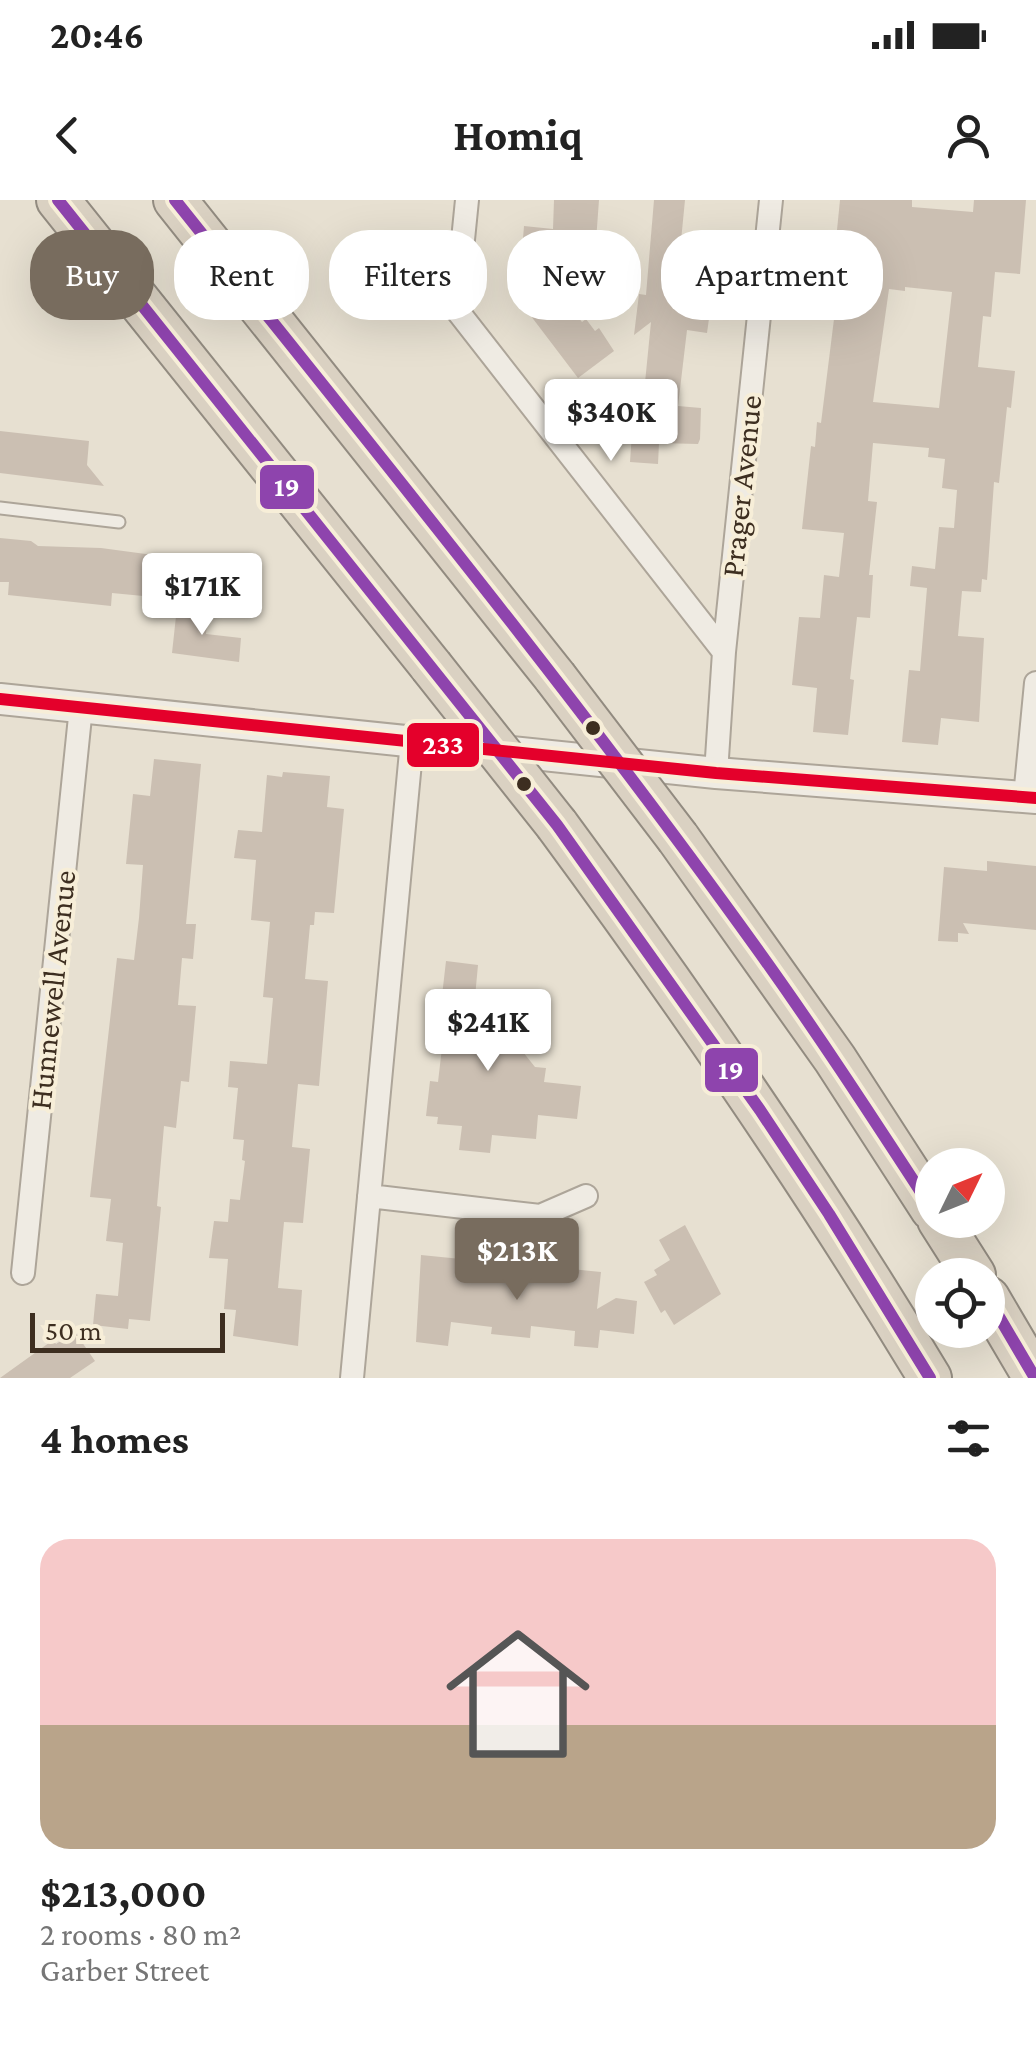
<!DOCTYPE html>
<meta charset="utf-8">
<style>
:root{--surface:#fff;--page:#f2f2f2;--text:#222;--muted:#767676;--accent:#786c5e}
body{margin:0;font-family:"Crimson Pro",serif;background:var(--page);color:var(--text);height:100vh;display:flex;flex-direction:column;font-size:38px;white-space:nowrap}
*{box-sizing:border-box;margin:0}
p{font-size:32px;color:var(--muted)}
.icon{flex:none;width:55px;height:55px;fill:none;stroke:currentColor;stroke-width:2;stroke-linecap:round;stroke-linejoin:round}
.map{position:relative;height:1178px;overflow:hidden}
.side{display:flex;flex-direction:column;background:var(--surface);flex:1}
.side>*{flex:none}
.guide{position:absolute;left:30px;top:30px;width:978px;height:90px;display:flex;gap:20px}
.needle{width:65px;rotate:47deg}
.fabs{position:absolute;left:915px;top:948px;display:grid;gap:20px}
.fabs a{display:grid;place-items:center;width:90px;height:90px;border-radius:50%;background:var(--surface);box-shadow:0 10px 40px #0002;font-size:50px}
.scale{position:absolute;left:30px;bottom:25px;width:195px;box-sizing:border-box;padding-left:10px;border:5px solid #3d2e20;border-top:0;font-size:28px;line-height:35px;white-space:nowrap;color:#3d2e20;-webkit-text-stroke:8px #f7eed8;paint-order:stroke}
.price{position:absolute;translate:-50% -85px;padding:0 22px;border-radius:10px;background:#fff;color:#222;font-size:32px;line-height:65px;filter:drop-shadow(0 2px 5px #0008)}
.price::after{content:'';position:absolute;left:50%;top:60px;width:30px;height:22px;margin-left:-15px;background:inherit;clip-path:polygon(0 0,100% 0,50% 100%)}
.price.selected{background:var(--accent);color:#fff}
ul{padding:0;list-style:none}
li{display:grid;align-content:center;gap:20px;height:530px;padding:0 40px}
li span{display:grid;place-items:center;height:310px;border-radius:30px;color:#555}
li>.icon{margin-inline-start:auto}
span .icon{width:180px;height:180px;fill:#fffc;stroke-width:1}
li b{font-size:42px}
h2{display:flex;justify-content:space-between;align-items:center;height:120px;padding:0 40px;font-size:42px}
.pill{padding:0 35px;border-radius:40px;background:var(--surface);box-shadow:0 10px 40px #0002;font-size:35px;line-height:90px}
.pill.selected{background:var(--accent);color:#fff}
.status{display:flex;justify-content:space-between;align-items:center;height:70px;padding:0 50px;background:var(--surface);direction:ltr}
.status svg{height:28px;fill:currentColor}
header{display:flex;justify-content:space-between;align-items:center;height:130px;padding:0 40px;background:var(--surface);font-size:45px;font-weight:700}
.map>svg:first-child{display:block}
.building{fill:#cbbfb2;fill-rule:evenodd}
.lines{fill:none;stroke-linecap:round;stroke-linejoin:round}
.service-casing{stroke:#ada599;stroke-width:15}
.minor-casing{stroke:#ada599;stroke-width:26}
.tertiary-casing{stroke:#ada599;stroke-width:34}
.motorway-casing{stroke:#928b80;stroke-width:46}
.service{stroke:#efebe3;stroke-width:11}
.minor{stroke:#efebe3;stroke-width:22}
.tertiary{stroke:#efebe3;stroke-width:30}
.motorway{stroke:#dad1c2;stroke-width:42}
.motorway-bridge-casing{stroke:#928b80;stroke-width:46;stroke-linecap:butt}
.motorway-bridge{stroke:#dad1c2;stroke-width:42}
.bus-1-casing{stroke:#f7eed8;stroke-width:20}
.bus-2-casing{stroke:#f7eed8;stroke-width:20}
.bus-1{stroke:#8e44ad;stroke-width:12}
.bus-2{stroke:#e4002b;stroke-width:12}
.bus-dot{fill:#3d2e20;stroke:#f7eed8;stroke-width:4}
.labels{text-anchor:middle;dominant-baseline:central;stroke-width:8;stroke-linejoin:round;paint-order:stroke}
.street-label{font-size:32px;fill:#3d2e20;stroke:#f7eed8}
.line-badge{stroke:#f7eed8;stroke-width:4}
.badge-label{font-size:28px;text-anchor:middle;font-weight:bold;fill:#fff}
</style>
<div class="status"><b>20:46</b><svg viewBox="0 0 49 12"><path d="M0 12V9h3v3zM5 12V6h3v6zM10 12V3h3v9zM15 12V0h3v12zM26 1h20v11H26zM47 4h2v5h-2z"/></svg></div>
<header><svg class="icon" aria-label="back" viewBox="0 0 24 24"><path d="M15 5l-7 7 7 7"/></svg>Homiq<svg class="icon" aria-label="person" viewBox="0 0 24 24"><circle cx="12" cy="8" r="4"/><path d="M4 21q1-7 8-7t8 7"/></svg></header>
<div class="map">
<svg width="1036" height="1178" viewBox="0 0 1036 1178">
<rect width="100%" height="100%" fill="#e7e0d1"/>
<!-- building -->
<path class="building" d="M 554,0 L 599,0 L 596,41 L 581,40 L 579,67 L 521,63 L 524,26 L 553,29 Z
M 654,0 L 685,0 L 680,51 L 718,54 L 707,133 L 687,130 L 678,206 L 701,208 L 700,239 L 698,244 L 659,243 L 658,264 L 630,262 L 634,204 L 642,213 L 651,122 L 634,135 L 639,94 L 646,95 Z
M 840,0 L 912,0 L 912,7 L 973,12 L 974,0 L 1026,0 L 1020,74 L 995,72 L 991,117 L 983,116 L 978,167 L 1015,171 L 1011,208 L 1007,207 L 999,283 L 994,282 L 987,380 L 982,379 L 981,392 L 962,391 L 958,436 L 984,438 L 979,522 L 941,518 L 938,545 L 902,542 L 909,470 L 920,471 L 927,388 L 910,386 L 912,366 L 935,369 L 939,327 L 954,328 L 957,290 L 942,288 L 945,259 L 928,257 L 929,248 L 873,243 L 868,301 L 877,302 L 869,375 L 873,375 L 870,418 L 857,417 L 850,479 L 854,480 L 848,535 L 813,532 L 817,488 L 792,485 L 799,417 L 820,418 L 824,375 L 839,377 L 844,333 L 802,329 L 811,246 L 815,247 L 817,222 L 821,223 L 835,111 L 850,113 L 855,62 L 834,60 ZM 905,87 L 952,92 L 939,208 L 873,202 L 889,89 L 905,91 Z
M 546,77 L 582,122 L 586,119 L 595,131 L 599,128 L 614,151 L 578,178 L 518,99 Z
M 0,231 L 89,241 L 87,265 L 104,286 L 0,273 Z
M 0,338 L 31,341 L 38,346 L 101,348 L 168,357 L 164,398 L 112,393 L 111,406 L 8,395 L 9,382 L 0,382 Z
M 177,407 L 208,410 L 206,434 L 241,438 L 239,462 L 172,453 Z
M 154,559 L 201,564 L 186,724 L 196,724 L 193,759 L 182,758 L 178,805 L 196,806 L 189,882 L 181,881 L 176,928 L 164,926 L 157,1006 L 161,1007 L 150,1121 L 129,1119 L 128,1129 L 93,1125 L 96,1094 L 118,1096 L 123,1043 L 106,1041 L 111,999 L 90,997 L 117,758 L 134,760 L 139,718 L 143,665 L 126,664 L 133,594 L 150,596 Z
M 283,572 L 330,576 L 327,607 L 344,609 L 334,713 L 315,712 L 314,725 L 310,725 L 305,779 L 328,781 L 319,886 L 298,884 L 292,947 L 310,949 L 303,1023 L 284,1022 L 278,1088 L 302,1090 L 298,1146 L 233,1136 L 236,1110 L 224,1109 L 228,1059 L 209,1058 L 214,1021 L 228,1022 L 230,999 L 240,1000 L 245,961 L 242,960 L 244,940 L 233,939 L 238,888 L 228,887 L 230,861 L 267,864 L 273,798 L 263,797 L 270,722 L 251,720 L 256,660 L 234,658 L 238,630 L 262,632 L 267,575 L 282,577 Z
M 987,661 L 1036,666 L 1036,730 L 963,723 L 969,734 L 958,733 L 958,742 L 938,741 L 944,667 L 987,671 Z
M 446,761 L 478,765 L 475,797 L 495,799 L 487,865 L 515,842 L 535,867 L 546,868 L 544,882 L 581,886 L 577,919 L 538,915 L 536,939 L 492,935 L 490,953 L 459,950 L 462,926 L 437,924 L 438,917 L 426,916 L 430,881 L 438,882 L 445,822 L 439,822 Z
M 685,1025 L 721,1094 L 674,1125 L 665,1110 L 661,1113 L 644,1082 L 657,1075 L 654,1070 L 670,1060 L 659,1040 Z
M 421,1055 L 461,1059 L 459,1078 L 528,1083 L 531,1059 L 561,1063 L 561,1068 L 601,1072 L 597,1109 L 616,1098 L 637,1101 L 634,1134 L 600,1130 L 598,1148 L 574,1146 L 575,1131 L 531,1126 L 530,1138 L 491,1134 L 492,1127 L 451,1122 L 448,1146 L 416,1142 Z
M 75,1132 L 95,1161 L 70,1178 L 0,1178 L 53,1140 L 56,1144 Z"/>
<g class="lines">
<defs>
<path id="service" d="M 0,308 L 119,322"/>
<path id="minor" d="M 467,0 L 456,109 L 724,452
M 716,573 L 724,452 L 771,0
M 1025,597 L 1036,483
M 369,996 L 540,1016 L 586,996
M 23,1073 L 81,507
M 352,1178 L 412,541"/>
<path id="tertiary" d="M 0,499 L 716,573 L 1036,598"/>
<path id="motorway" d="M 58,0 L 431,466
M 175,0 L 555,477
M 557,625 C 689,804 815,987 930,1178
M 678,638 L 835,859 L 932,1009
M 939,1020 L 974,1075
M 988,1098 L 1035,1178"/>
</defs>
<!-- service casing -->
<use href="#service" class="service-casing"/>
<!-- minor casing -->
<use href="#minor" class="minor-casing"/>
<!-- tertiary casing -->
<use href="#tertiary" class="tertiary-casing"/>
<!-- motorway casing -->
<use href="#motorway" class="motorway-casing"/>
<!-- service -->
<use href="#service" class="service"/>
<!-- minor -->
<use href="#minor" class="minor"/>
<!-- tertiary -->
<use href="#tertiary" class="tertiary"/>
<!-- motorway -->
<use href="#motorway" class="motorway"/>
<defs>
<path id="motorway-bridge" d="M 431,466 L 557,625
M 555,477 L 678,638"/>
</defs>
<!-- motorway-bridge casing -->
<use href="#motorway-bridge" class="motorway-bridge-casing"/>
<!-- motorway-bridge -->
<use href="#motorway-bridge" class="motorway-bridge"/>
<defs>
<path id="bus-1" d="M 58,0 L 557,625 L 760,910 L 829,1014 L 930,1178
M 175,0 C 371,246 571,490 755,746 C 817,832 874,920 932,1009
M 988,1098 L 1035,1178"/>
<path id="bus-2" d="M 0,499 L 716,573 L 1036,598"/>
</defs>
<!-- bus-1 casing -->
<use href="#bus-1" class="bus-1-casing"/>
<!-- bus-2 casing -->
<use href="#bus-2" class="bus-2-casing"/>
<!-- bus-1 -->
<use href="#bus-1" class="bus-1"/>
<!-- bus-2 -->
<use href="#bus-2" class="bus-2"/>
</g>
<!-- markers -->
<g class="bus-dot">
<circle cx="593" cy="528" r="9"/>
<circle cx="524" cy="584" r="9"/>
</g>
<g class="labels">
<!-- street labels -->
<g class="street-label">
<text transform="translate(741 286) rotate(-84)">Prager Avenue</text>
<text transform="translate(52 790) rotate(-84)">Hunnewell Avenue</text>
</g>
</g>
<g class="line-badge">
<rect x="258" y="263" width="58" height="48" rx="10" fill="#8e44ad"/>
<rect x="405" y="521" width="76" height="48" rx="10" fill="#e4002b"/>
<rect x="703" y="846" width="57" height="48" rx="10" fill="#8e44ad"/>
</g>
<g class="badge-label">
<text x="287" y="296">19</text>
<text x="443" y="554">233</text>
<text x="731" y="879">19</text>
</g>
</svg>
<div class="fabs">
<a><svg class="needle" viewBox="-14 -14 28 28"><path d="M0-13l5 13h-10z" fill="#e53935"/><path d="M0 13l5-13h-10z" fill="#767676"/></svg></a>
<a><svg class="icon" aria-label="locate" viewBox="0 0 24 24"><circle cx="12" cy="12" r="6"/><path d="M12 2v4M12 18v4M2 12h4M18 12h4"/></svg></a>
</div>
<div class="scale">50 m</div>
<b class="price" style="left:611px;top:264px">$340K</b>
<b class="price" style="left:202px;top:438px">$171K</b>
<b class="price" style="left:488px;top:874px">$241K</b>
<b class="price selected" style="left:517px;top:1103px">$213K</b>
<div class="guide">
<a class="pill selected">Buy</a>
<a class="pill">Rent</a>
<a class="pill">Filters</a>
<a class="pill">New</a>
<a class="pill">Apartment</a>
</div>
</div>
<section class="side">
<h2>4 homes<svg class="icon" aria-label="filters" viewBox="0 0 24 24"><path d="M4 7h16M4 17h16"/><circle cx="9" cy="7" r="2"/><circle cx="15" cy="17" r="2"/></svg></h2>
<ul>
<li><span style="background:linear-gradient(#f6c9c9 60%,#b9a48a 0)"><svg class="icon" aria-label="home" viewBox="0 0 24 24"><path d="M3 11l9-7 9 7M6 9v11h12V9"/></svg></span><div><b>$213,000</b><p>2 rooms · 80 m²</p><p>Garber Street</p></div></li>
</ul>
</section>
